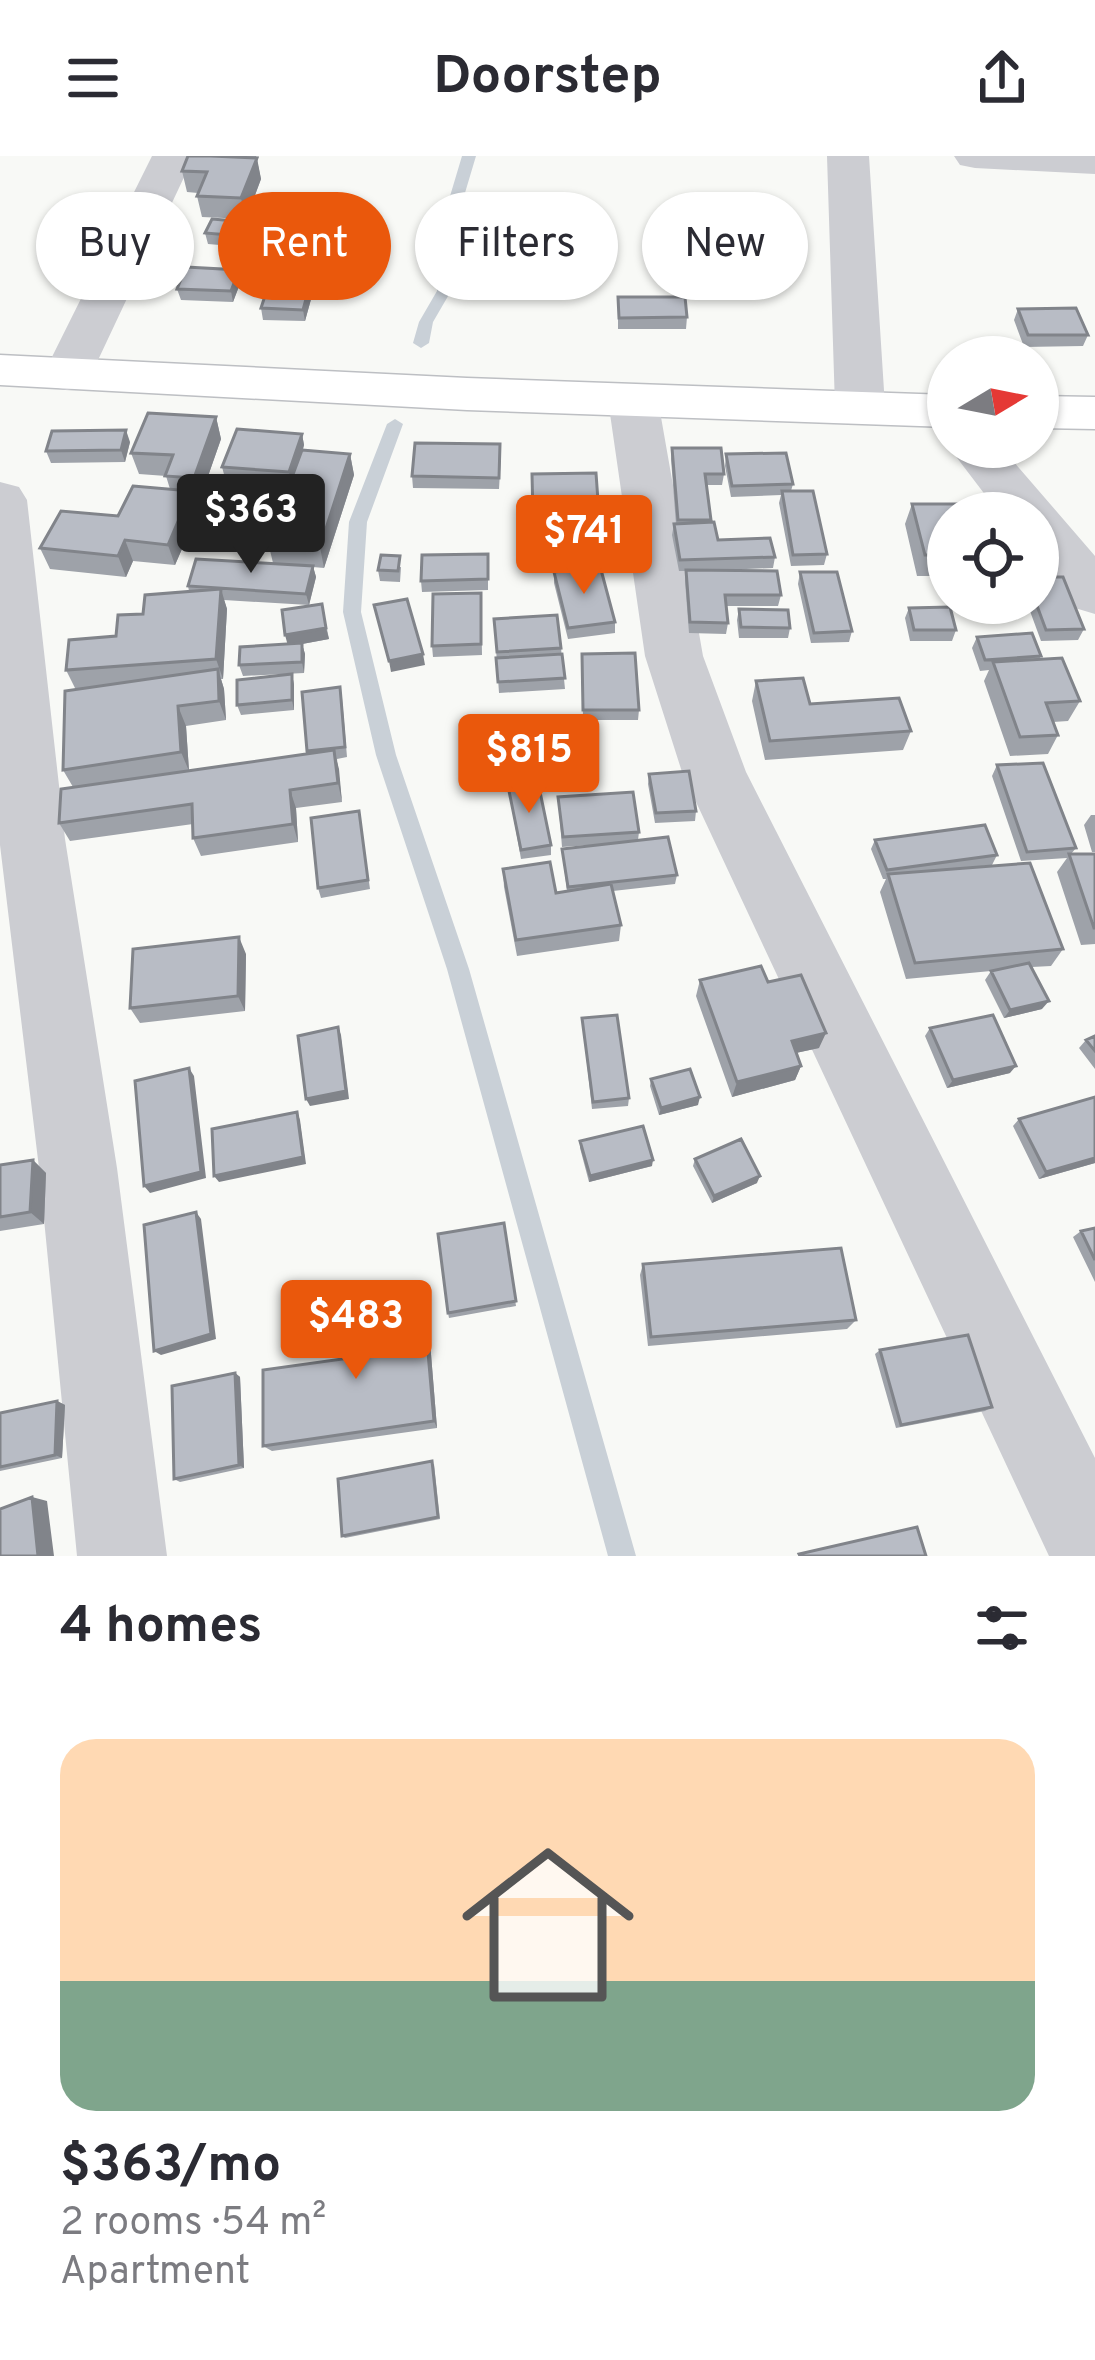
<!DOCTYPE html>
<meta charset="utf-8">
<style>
:root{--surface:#fff;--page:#f7f7f7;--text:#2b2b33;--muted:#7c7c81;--accent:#ea580c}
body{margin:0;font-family:Overpass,sans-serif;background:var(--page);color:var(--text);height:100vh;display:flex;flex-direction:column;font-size:45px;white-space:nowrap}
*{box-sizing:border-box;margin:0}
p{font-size:39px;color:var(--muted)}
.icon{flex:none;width:66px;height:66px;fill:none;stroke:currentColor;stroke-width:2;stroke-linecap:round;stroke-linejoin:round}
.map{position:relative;height:1400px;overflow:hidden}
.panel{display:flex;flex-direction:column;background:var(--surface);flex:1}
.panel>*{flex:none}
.banner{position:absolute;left:36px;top:36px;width:1023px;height:108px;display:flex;gap:24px}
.needle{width:78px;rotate:80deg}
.tools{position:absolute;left:927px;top:180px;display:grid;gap:24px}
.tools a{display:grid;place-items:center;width:132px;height:132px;border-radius:50%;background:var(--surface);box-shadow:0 3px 9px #0004;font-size:60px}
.price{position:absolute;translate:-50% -102px;padding:0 27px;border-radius:12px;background:var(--accent);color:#fff;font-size:39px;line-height:78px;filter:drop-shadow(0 3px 6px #0008)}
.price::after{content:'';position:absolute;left:50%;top:72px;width:36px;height:27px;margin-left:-18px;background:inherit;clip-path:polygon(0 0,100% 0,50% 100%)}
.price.active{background:#222;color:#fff}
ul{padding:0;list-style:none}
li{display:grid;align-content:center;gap:24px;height:636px;padding:0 60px}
li span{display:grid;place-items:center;height:372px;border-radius:36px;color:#555}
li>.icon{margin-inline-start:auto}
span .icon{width:216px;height:216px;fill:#fffc;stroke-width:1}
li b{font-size:51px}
h2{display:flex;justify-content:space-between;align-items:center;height:144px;padding:0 60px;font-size:51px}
.pill{padding:0 42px;border-radius:54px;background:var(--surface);box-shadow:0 3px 9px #0004;font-size:42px;line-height:108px}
.pill.active{background:var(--accent);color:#fff}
header{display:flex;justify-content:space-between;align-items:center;height:156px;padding:0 60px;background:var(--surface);font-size:54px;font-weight:700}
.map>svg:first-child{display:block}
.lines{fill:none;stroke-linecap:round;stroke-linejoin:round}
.stream{fill:#c9d0d7;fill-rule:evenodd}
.trunk-casing{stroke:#bdbfc3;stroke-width:3}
.minor{fill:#cccdd2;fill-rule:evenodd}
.trunk{fill:#fff;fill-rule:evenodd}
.wall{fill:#9ea2a9}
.shaded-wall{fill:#81848a}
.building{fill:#b8bcc5;stroke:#81848a;stroke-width:3}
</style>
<header><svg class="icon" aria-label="menu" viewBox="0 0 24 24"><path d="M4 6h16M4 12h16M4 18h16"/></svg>Doorstep<svg class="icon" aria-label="share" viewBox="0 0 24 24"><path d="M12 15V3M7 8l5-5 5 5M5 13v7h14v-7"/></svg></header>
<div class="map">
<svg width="1095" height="1400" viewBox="0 0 1095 1400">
<rect width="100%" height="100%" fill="#f8f9f6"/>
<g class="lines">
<!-- stream -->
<path class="stream" d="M 462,0 L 476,0 L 453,77 L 451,135 L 433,166 L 429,187 L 421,192 L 413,187 L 419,166 L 437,135 L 439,77 Z
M 395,263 L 403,268 L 367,366 L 361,456 L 396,599 L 469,813 L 636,1400 L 608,1400 L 447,813 L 376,599 L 343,456 L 349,366 L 387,268 Z"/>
<defs>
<path id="trunk" d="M 0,199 L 467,222 L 948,239 L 948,271 L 467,254 L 0,229 Z
M 1038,240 L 1095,241 L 1095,273 L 1038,272 Z"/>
</defs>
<!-- trunk casing -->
<use href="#trunk" class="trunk-casing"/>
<!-- minor -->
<path class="minor" d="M 152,0 L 194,0 L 91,219 L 84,230 L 67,234 L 50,230 L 43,219 Z
M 827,0 L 869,0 L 885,250 L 878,261 L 860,266 L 842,261 L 835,250 Z
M 954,0 L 1095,0 L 1095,18 L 975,12 L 960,9 Z
M 633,228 L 651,233 L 658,244 L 703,500 L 746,616 L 1095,1302 L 1095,1400 L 1049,1400 L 682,616 L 645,500 L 608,244 L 615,233 Z
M 948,290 L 1001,291 L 1095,400 L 1095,458 L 1075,452 L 1038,406 L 1038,357 L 999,357 Z
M 0,326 L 19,331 L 27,344 L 65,683 L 117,1012 L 167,1400 L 77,1400 L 39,1012 L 0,689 Z"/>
<!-- trunk -->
<use href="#trunk" class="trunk"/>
</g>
<!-- wall -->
<path class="wall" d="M 188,0 L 256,0 L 261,23 L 246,63 L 202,61 L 197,40 L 198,37 L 187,36 L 182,15 Z
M 259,67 L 262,78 L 255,92 L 208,88 L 205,77 Z
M 716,85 L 735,100 L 734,111 L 715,110 Z
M 316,107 L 318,118 L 305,165 L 263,164 L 261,152 Z
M 239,114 L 241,125 L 233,146 L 181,144 L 177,133 Z
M 618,141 L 687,161 L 686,173 L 618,173 Z
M 1018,153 L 1088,179 L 1083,190 L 1024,191 L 1014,164 Z
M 216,261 L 221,283 L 200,343 L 193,343 L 198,356 L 175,409 L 133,405 L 126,421 L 50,413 L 40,392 L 118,360 L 170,333 L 166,320 L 139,318 L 131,297 Z
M 302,278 L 304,289 L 303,294 L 350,298 L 354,319 L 324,412 L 313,411 L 316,421 L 309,449 L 224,444 L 227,453 L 223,523 L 221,523 L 224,533 L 226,564 L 186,570 L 189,615 L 308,598 L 302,536 L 342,542 L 347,601 L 337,603 L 342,646 L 296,652 L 298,686 L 201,700 L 193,682 L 193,668 L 70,685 L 59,667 L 73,631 L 63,614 L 76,534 L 66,514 L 116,480 L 143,458 L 189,435 L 188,430 L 273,407 L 268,386 L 289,327 L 225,322 L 222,311 Z
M 130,286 L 125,306 L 51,307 L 46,295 Z
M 672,292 L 724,318 L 722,329 L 707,329 L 710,367 L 718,384 L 775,401 L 773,412 L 699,415 L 781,439 L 778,450 L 726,450 L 728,467 L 726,478 L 689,477 L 685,425 L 686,415 L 679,415 L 672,379 L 674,368 L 676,368 L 671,303 Z
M 726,298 L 793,328 L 791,335 L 827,398 L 824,409 L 791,410 L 779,347 L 781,339 L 731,341 L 725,310 Z
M 501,299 L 499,333 L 413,332 L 412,320 Z
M 532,318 L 599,359 L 598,369 L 621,385 L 620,396 L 550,400 L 549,372 L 584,370 L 533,371 Z
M 912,348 L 948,357 L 948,420 L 917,420 L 905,368 Z
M 1038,373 L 1053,399 L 1044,419 L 1038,419 Z
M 488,398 L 488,434 L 422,436 L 421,425 Z
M 401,411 L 400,426 L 380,425 L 378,414 Z
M 554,416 L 615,466 L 615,477 L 568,483 L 554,427 Z
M 800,416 L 852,475 L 849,486 L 811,487 L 798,428 Z
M 481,437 L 482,499 L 433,501 L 432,490 Z
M 1027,447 L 1038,447 L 1084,473 L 1078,484 L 1041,485 Z
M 322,448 L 329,483 L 302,488 L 305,498 L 304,517 L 243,520 L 239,509 L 288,488 Z
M 909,452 L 956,474 L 952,485 L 910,485 L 905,462 Z
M 739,453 L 790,472 L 788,482 L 739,482 L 737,464 Z
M 494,463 L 561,492 L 565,533 L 499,537 Z
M 977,481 L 1041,500 L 1039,503 L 1080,545 L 1068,565 L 1053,566 L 1058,579 L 1048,598 L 1010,600 L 984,525 L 989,514 L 980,515 L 972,492 Z
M 582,498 L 639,554 L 638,564 L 583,564 Z
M 292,518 L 294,529 L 294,554 L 241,559 L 237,549 Z
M 756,525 L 810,548 L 911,575 L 903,594 L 765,604 L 752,545 Z
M 997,609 L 1076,692 L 1071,698 L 1095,698 L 1095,788 L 1081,789 L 1057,716 L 1067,702 L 1021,705 L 992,620 Z
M 649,618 L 696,655 L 695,665 L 655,667 L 648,628 Z
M 508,630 L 551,689 L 551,699 L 521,703 Z
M 558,641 L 639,676 L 638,684 L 677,719 L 675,728 L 613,735 L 621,769 L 619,785 L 517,800 L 504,731 L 503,713 L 556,737 L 567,735 L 562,693 L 605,688 L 562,691 Z
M 359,655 L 370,733 L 321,742 L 318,732 Z
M 1091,659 L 1095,659 L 1095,696 L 1092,696 L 1084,669 Z
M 875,684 L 997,699 L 992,709 L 973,711 L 1063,793 L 1051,810 L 1032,811 L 1042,853 L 1004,862 L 985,824 L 991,815 L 906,823 L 880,736 L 886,723 L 883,723 L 871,693 Z
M 246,798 L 245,855 L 140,867 L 130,852 Z
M 700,824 L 768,826 L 819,892 L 796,897 L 801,910 L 795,924 L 732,941 L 696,840 Z
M 582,862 L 629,942 L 628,950 L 592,953 Z
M 930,872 L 1010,917 L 947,932 L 925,880 Z
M 1095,880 L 1095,913 L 1079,892 L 1086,884 Z
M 651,923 L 698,949 L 659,959 L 650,930 Z
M 1019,963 L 1095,1007 L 1039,1023 L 1013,970 Z
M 580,985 L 652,1010 L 589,1026 L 580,992 Z
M 695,1003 L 757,1027 L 712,1047 L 693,1010 Z
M 33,1004 L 46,1017 L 44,1068 L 0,1075 L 0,1009 Z
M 504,1067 L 516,1150 L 449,1162 L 448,1157 Z
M 1095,1072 L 1095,1126 L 1073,1081 L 1081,1075 Z
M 643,1108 L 856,1164 L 847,1173 L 648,1190 L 640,1119 Z
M 427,1149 L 437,1272 L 272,1295 L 263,1290 L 364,1200 Z
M 880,1194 L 992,1251 L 985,1255 L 896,1272 L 875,1198 Z
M 235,1217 L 240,1221 L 244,1312 L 180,1326 L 174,1323 Z
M 57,1245 L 65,1249 L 62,1302 L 0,1315 L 0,1257 Z
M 434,1308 L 440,1363 L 345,1382 L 342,1380 Z"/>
<!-- shaded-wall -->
<path class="shaded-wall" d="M 257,2 L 261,23 L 246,63 L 241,42 Z
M 259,67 L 262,78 L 255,92 L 253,81 Z
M 316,107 L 318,118 L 305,165 L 303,154 Z
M 239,114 L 241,125 L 233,146 L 231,135 Z
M 216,261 L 221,283 L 200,343 L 194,322 Z
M 126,274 L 130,286 L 125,306 L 121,294 Z
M 302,278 L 304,289 L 291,328 L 289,316 Z
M 350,298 L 354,319 L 324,412 L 320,391 Z
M 191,335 L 198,356 L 175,409 L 168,389 Z
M 125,384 L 133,405 L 126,421 L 118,400 Z
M 313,410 L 316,421 L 309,449 L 306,438 Z
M 221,433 L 227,453 L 223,523 L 216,503 Z
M 326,472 L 329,483 L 302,488 L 305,498 L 304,517 L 302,506 L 288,490 L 285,479 Z
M 423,498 L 425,509 L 391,516 L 389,505 Z
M 218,513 L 224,533 L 226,564 L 219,545 Z
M 292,518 L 294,529 L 294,554 L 292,544 Z
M 178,550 L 186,570 L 189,615 L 181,596 Z
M 334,594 L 339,613 L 342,646 L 338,627 Z
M 290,634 L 296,652 L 298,686 L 293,668 Z
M 239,781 L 246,798 L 245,855 L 238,840 Z
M 1049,845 L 1042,853 L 1004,862 L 1010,854 Z
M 338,871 L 341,879 L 349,943 L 310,950 L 306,943 Z
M 826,877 L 819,892 L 786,899 L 792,885 Z
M 801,910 L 795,924 L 732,941 L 737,926 Z
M 1016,910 L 1010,917 L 947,932 L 953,924 Z
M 189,912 L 194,920 L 206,1022 L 150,1037 L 144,1030 Z
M 700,941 L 698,949 L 659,959 L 661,952 Z
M 297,956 L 300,964 L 306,1008 L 219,1026 L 214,1020 Z
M 1095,1002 L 1095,1007 L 1039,1023 L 1046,1016 Z
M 33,1004 L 46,1017 L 44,1068 L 30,1056 Z
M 653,1004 L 652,1010 L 589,1026 L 590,1020 Z
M 760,1020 L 757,1027 L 712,1047 L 714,1040 Z
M 196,1056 L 201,1063 L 216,1183 L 161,1199 L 154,1195 Z
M 423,1139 L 427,1149 L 437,1272 L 434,1265 Z
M 235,1217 L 240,1221 L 244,1312 L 239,1309 Z
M 57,1245 L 65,1249 L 62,1302 L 55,1299 Z
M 32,1341 L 47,1345 L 54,1400 L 38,1400 Z"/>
<!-- building -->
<path class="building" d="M 188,0 L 211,0 L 257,2 L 241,42 L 197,40 L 207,16 L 182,15 Z
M 212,63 L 259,67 L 253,81 L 205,77 Z
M 716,85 L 735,86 L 735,100 L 717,99 Z
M 276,106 L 316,107 L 303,154 L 261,152 Z
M 186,111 L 239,114 L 231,135 L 177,133 Z
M 618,141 L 685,141 L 687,161 L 619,162 Z
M 1076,152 L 1088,179 L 1028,179 L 1018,153 Z
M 148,257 L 216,261 L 194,322 L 165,320 L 173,299 L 131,297 Z
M 237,273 L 302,278 L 289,316 L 222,311 Z
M 126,274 L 121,294 L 46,295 L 52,275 Z
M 415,287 L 500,288 L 499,322 L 412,320 Z
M 672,292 L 721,292 L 724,318 L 705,318 L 711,364 L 678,364 Z
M 302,294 L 350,298 L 320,391 L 268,386 Z
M 786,297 L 793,328 L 732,330 L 726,298 Z
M 596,317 L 599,359 L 533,360 L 532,318 Z
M 133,330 L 191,335 L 168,389 L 125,384 L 118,400 L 40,392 L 61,355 L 118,360 Z
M 782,335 L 813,335 L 827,398 L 793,399 Z
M 912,348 L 959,348 L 962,357 L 948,357 L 948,399 L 925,399 Z
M 714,366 L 718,384 L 770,382 L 775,401 L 680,404 L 674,368 Z
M 618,369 L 621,385 L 550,388 L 549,372 Z
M 1038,373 L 1044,373 L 1053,399 L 1038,399 Z
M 488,398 L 488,423 L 421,425 L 422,399 Z
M 381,399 L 400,400 L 398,415 L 378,414 Z
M 196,403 L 313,410 L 306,438 L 188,430 Z
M 600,410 L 615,466 L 568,472 L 554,416 Z
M 686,414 L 777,415 L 781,439 L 725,439 L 728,467 L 690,466 Z
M 800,416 L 837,416 L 852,475 L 814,477 Z
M 1038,421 L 1063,421 L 1084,473 L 1046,474 L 1036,447 L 1038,447 Z
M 221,433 L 216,503 L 66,514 L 69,484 L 116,480 L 118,459 L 143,458 L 145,439 Z
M 481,437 L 481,488 L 432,490 L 433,438 Z
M 407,443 L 423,498 L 389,505 L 374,449 Z
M 322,448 L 326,472 L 285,479 L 282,454 Z
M 950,451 L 956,474 L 914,474 L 909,452 Z
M 739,453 L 788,454 L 790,472 L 741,471 Z
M 557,459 L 561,492 L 497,496 L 494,463 Z
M 1032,477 L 1041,500 L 985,504 L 977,481 Z
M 302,487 L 302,506 L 239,509 L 240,491 Z
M 635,497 L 639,554 L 583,554 L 582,498 Z
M 562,498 L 565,522 L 498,526 L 496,502 Z
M 1062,502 L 1080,545 L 1046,547 L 1058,579 L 1020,581 L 993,506 Z
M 218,513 L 219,545 L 178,550 L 181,596 L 63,614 L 65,535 Z
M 292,518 L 292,544 L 237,549 L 237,524 Z
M 803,522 L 810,548 L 899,542 L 911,575 L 770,585 L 756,525 Z
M 340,531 L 345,591 L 307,595 L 302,536 Z
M 334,594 L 338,627 L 290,634 L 293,668 L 193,682 L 192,648 L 59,667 L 61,633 Z
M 1043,607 L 1076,692 L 1027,696 L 997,609 Z
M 689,615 L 696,655 L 656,657 L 649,618 Z
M 538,626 L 551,689 L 521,694 L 508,630 Z
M 633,636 L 639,676 L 563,681 L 558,641 Z
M 359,655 L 368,724 L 318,732 L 311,662 Z
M 985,669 L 997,699 L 887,714 L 875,684 Z
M 668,681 L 677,719 L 568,731 L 562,693 Z
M 1069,698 L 1095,698 L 1095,772 L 1094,772 Z
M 550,706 L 556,737 L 611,728 L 621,769 L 516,784 L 503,713 Z
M 1030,707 L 1063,793 L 915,807 L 888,718 Z
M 239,781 L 238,840 L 130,852 L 133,793 Z
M 1029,807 L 1049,845 L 1010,854 L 991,815 Z
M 761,810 L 768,826 L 801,819 L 826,877 L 792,885 L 801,910 L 737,926 L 700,824 Z
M 617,859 L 629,942 L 593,946 L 582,862 Z
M 993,859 L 1016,910 L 953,924 L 930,872 Z
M 338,871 L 346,935 L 306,943 L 298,880 Z
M 1095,880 L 1095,895 L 1086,884 Z
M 189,912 L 201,1016 L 144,1030 L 135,925 Z
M 690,913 L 700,941 L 661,952 L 651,923 Z
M 1095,941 L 1095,1002 L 1046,1016 L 1019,963 Z
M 297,956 L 303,1001 L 214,1020 L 212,973 Z
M 643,970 L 653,1004 L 590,1020 L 580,985 Z
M 741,983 L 760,1020 L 714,1040 L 695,1003 Z
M 33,1004 L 30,1056 L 0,1061 L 0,1009 Z
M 196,1056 L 211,1178 L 154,1195 L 144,1069 Z
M 504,1067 L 516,1145 L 448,1157 L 438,1078 Z
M 1095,1072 L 1095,1104 L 1081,1075 Z
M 841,1092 L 856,1164 L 651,1181 L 643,1108 Z
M 423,1139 L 434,1265 L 263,1290 L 263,1214 L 364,1200 L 361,1148 Z
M 968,1179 L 992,1251 L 901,1269 L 880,1194 Z
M 235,1217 L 239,1309 L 174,1323 L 172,1230 Z
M 57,1245 L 55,1299 L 0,1311 L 0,1257 Z
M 432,1305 L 438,1361 L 342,1380 L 338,1323 Z
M 32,1341 L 38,1400 L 0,1400 L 0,1353 Z
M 917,1371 L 926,1400 L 800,1400 L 799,1398 Z"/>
</svg>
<div class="tools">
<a><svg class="needle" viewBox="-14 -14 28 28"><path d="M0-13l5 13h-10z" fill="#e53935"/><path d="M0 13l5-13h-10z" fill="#7c7c81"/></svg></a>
<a><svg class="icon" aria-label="locate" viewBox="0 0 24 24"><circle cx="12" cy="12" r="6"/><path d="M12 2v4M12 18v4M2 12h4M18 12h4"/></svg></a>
</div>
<b class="price active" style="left:251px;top:420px">$363</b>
<b class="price" style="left:584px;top:441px">$741</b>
<b class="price" style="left:529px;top:660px">$815</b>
<b class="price" style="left:356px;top:1226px">$483</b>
<div class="banner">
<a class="pill">Buy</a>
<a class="pill active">Rent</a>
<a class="pill">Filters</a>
<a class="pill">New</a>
</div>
</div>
<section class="panel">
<h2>4 homes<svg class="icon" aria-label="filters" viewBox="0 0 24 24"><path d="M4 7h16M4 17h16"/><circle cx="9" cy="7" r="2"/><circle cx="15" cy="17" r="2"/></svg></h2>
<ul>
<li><span style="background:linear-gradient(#ffd9b3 65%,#7fa58c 0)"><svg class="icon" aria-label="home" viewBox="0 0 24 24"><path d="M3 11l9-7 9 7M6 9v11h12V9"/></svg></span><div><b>$363/mo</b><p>2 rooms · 54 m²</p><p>Apartment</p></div></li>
</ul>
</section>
